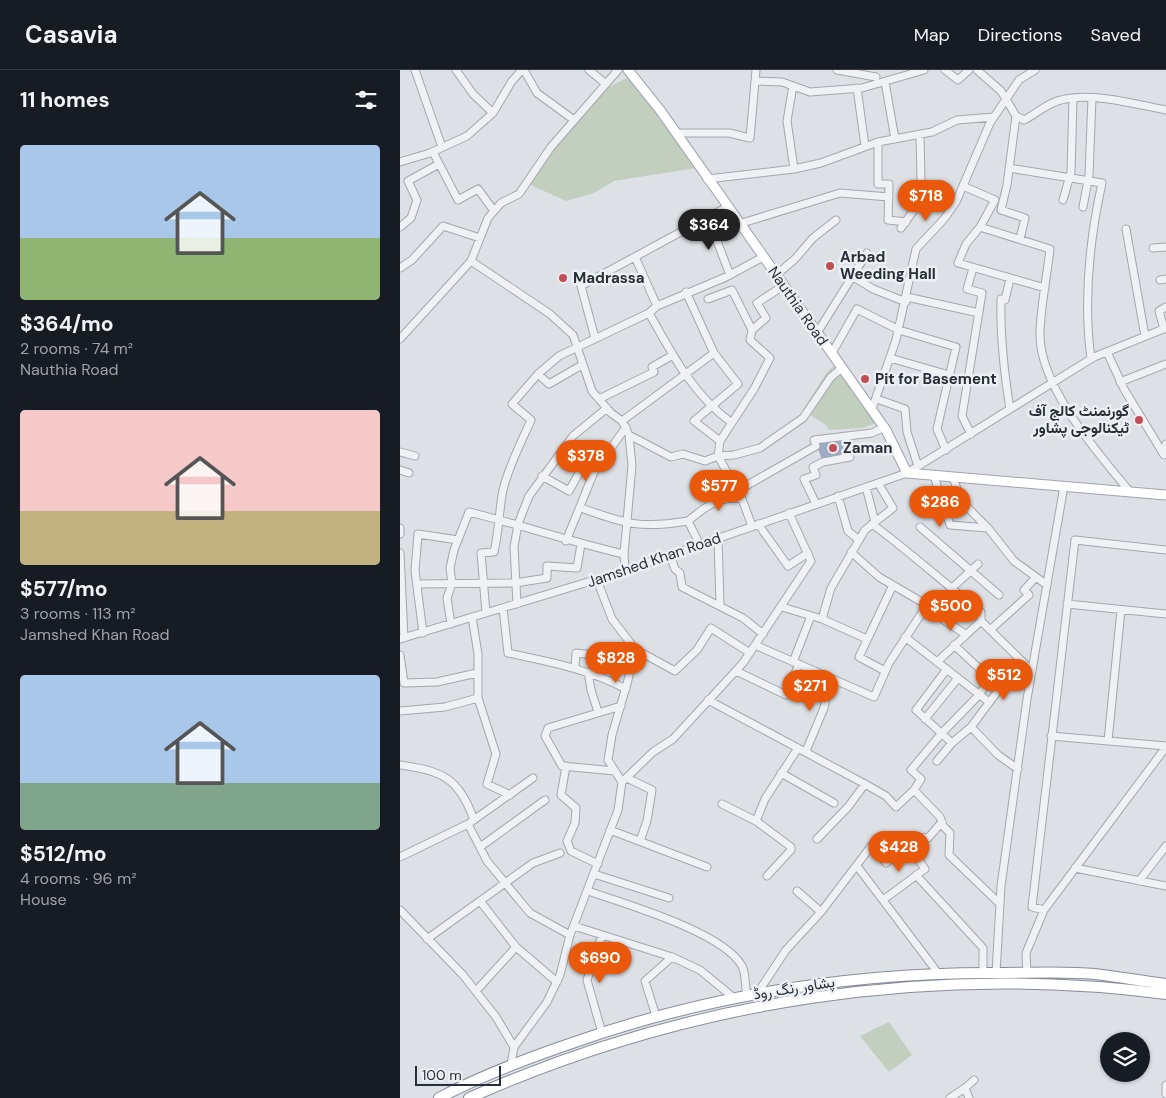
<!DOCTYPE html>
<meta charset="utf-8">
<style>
:root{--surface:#171b24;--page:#20242c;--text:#f1f3f6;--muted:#9ea1a6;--line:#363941;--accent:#ea580c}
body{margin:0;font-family:"DM Sans",Vazirmatn,sans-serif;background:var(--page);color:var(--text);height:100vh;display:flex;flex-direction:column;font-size:19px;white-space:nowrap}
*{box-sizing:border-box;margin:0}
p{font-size:16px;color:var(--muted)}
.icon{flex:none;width:28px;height:28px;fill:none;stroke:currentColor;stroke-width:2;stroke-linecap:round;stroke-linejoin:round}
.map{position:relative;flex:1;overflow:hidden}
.panel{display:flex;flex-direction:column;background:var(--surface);width:400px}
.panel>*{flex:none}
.fabs{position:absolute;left:700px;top:962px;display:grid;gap:10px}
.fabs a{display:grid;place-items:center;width:50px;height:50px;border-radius:50%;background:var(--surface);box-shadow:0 1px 4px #0004;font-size:25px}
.scale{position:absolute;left:15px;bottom:12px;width:86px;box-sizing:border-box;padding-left:5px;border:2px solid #282e3a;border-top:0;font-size:14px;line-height:18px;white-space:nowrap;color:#282e3a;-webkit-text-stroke:4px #eceff3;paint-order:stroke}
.price{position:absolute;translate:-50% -42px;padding:0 11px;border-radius:18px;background:var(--accent);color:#fff;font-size:16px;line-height:32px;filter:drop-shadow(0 1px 2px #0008)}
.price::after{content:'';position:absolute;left:50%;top:30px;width:15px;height:11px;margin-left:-8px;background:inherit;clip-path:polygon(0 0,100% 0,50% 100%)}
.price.current{background:#222;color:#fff}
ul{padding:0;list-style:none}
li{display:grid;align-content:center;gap:10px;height:265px;padding:0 20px}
li span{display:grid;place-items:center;height:155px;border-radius:5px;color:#555}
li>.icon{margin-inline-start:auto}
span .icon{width:90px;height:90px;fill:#fffc;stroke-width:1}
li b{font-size:21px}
h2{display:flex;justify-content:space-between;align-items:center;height:60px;padding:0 20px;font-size:21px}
header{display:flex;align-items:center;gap:30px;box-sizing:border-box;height:70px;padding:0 25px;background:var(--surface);border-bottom:1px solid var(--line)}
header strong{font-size:24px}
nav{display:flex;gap:28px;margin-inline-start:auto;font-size:18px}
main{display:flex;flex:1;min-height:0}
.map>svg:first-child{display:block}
.green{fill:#c2cfbf}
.water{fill:#9cacc2}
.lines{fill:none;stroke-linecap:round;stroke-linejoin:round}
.minor-casing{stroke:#a3a7ae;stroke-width:9}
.major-casing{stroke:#9ea4b0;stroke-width:11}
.highway-casing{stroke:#868d9a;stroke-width:12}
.minor{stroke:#f0f1f4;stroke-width:7}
.major{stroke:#fff;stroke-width:9}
.highway{stroke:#fff;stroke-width:10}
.poi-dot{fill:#bf4e57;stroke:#eceff3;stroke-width:2}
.labels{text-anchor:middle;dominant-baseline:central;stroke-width:5;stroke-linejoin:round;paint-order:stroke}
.poi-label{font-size:15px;font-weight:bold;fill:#282e3a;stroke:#eceff3;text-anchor:start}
.street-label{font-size:15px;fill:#282e3a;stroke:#eceff3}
</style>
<header>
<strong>Casavia</strong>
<nav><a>Map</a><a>Directions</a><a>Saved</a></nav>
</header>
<main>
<section class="panel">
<h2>11 homes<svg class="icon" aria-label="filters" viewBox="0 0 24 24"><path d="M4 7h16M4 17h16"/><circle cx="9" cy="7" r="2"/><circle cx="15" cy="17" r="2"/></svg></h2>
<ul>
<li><span style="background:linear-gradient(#a9c7e8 60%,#8fb573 0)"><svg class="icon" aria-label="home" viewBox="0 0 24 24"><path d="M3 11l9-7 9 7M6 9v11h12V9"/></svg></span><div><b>$364/mo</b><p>2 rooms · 74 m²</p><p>Nauthia Road</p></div></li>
<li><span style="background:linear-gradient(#f6c9c9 65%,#c2b280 0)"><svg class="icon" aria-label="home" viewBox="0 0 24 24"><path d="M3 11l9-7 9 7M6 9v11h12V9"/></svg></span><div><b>$577/mo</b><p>3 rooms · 113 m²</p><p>Jamshed Khan Road</p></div></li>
<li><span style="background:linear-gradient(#a9c7e8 70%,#7fa58c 0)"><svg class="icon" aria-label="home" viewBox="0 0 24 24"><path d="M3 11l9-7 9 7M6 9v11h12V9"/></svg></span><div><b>$512/mo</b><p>4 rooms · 96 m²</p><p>House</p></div></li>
</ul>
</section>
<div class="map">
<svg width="766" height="1028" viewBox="0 0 766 1028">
<rect width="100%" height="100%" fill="#dde0e5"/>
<!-- green -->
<path class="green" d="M 229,7 L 296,98 L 214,111 L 194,123 L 166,131 L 129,114 L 155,75 L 205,19 Z
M 436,293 L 479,352 L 463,358 L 429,360 L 426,355 L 403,340 L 425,305 Z
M 489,952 L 512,985 L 489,1002 L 460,966 Z"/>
<!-- water -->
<path class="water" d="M 446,367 L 450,387 L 423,392 L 414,369 Z"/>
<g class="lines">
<defs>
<path id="minor" d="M 15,0 L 42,77
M 56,0 L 73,24 L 93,43
M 124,0 L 137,23 L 174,50
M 189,0 L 206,14
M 437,0 L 476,7
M 545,0 L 558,10 L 569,0
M 577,0 L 601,21 L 616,46 L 624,50 C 636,44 647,33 661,30 C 694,22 734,34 766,40
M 356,11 L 382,12 L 410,22 L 462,18 L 524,0
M 485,12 L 495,69
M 393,16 L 387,51 L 394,99
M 457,18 L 465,76
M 616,46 L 607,115 L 601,140 L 625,148 L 620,169
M 276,63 L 329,63 L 350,68 L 356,0
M 478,72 L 478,114 L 489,114 L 488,150 L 506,152
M 33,82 L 58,130 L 78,119 L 94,141
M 0,92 L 30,83 L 67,66 L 93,43 L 112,11 L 122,0
M 609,98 L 702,113 C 689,172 683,229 691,289
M 307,109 L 394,99 L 421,93 L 478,72 L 532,62 L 557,50 L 594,47
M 563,116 L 595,130 L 580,157 L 650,179 C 647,206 641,234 640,262 C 638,315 697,382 730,422
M 663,130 L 671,102 L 673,29
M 683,137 L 689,105 L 692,28
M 304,149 L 315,166 L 330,205
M 339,154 L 440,123 L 489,127
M 0,157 L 11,148 L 17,130 L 8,111 L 39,94
M 580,157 L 566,174 L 558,193 L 645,218
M 501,158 L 519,133 L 521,109 L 520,65
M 726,159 L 745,266
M 753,178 L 766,177
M 235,187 L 257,236
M 71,191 L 150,244 L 173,265 L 192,321 L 211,343 L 222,351 L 229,365 L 232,396 L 224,484 L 225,501
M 0,198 L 12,190 L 43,156 L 80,168
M 376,205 L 395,189 L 413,168 L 436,150
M 452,206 L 473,219 L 506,232
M 760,210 L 766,209
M 286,222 L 314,283 L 338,314 L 294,351 L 320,371
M 507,227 L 579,243
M 308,229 L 332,220 L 352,260
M 249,243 C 272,284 293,325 332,353
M 764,259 L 759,241 L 766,237
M 417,263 L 467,183
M 195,268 L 181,216 L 327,137
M 0,269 L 71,191 L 88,148 L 101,133 L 119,124 L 151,77 L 218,0
M 707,282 L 724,319 L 764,385 L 766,374
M 432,283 L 457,239 L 499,260 L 556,277 L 537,359 L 546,380
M 490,288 L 549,305
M 138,304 L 149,314 L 182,295
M 720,312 L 766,294
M 199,329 L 254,302 L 252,297 L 273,285
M 477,329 L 505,339 L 507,362 L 518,396
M 472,339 L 496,270 L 516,179 L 544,149 L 556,132 L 590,53 L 619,10 L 635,0
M 610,339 C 604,302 600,266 601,229 L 605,230 L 610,209
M 222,351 L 314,283
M 571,364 L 562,346 L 582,223 L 567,219 L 573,198
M 229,365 L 271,387 L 283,384 L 305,391 L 318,386 L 334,385 L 360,378 L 403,348 L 431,307 L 442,298
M 0,382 L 15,386
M 0,400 L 9,403
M 142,406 L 169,421 L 188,387 L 168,373
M 534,406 L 550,455 L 588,458
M 553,407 L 561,431 L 588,458 L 614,491 L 647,515
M 466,417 L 475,452
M 337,421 L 416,376 L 414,370 L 472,363 L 485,357
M 438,426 L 448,461 L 459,470
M 342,429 L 318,386 L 320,371 L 354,319 L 370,288 L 350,270 L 352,260 L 366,248 L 357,233 L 383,216
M 416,434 L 404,409 L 416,405 L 413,397 L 423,392 L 450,387 L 446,367
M 181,438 C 227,454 240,459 288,451
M 358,454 L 388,496 L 408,483
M 472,454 C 510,482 544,513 581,542 L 581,551 L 632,601
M 520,457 L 599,525
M 0,458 L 0,464
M 318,468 L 320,535
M 166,471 L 194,402 L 226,357
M 300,475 L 288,451 C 305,437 320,425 342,429 L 352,456
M 766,480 L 675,470 L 632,837 L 644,840 L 766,677
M 0,483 L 4,568
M 270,485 L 275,499 L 280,503 L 282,517 L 343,548 L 363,564
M 197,510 L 212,549 L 235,579 L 228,610 L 212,665 L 208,690 L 222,712
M 17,514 L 115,513 L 147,508 L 147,496 L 177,498 L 181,474
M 551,519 L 578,494
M 539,525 L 554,535 L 544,550 L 565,564
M 117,534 L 114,477 L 118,454 L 129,426 L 173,366 L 207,338
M 667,534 L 766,544
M 382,537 L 422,549 L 467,569
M 103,538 L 108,583 C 150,592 188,599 226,619
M 86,543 L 81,483 L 94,482 C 99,461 99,440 103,420 C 109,395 121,373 131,350 L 112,334 L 138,304 L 159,286 L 249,243 L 257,236 L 326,207 L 363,187
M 72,547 L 78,584 L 78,628 L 96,684 L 87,714 L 110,725
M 422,549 L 431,518 L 465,460 L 493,438 L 478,413
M 51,554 L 47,528 L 52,514 L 50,498 L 54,480 L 69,442 C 121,455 172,472 224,484
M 590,560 L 629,525 L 624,520 L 636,507
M 23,563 L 15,501 L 18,464 L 58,470
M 505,567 L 589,632
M 0,569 L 221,502 L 507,403 L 694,287 L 766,258
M 355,575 L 474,627 L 489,593 L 527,535 L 479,507 L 451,482
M 554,575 L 600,618
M 235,579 L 275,601 L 297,580 L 311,558 L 350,583
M 0,585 L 4,613 L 37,612 L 77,603
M 393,592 L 411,546
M 537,592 L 581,551
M 175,597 L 176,583 L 202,586 L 230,601
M 547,599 L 516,640 L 552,673
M 336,601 L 386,625 L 399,594
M 485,601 L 459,587 L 493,515
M 188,602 L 191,620 L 198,642
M 308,630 L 465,714 L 486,726 L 496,737 L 514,720 L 540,747 L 543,756 L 550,763 L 549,785 L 600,834
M 0,641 L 45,637 L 78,628
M 525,649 L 558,608
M 571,657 L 600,618 L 626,595
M 651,666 L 766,676
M 708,671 L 721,540
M 406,681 L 424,638 L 429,608
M 537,691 L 552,673 L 571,657 L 598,685 L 618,699
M 0,695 C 43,701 59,708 74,750
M 166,696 L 161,725 L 176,738 L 175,753 L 167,771 L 171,781 L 198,794
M 215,701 L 162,696 L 145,666 L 148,658 L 221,636
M 381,703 L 434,733
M 227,708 L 252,720 L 247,751 L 240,771
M 514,720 L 521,709 L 511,700 L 541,664 L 579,625 L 590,609
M 322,734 L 356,751 L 391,777 L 391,780 L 367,806
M 356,751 L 365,729 L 398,678
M 68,754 L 87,791 L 130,843 L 170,865
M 210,760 L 307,797
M 417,769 L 448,737 L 465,714
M 80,777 L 145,730
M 0,787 L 68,754 L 133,708
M 457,796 L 538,903
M 675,798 L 766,816
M 194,804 L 269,828
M 516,805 L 583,878 L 583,903
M 739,811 L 766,776
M 188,821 C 225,834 323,862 342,896 C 346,903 345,917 347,926
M 483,830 L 525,799 L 508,775
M 80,831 L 116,877 L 157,912
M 0,840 L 63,905 L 96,947 L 114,977 L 111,995
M 421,842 L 472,775 L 486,793 L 517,767 L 528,768 L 542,752
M 174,856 L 272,887 L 300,900 L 334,928
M 27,869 L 133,793 L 160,783
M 596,903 L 601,816 L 627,629 L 664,416
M 627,903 L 626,883 L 644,840
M 76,921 L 116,877
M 357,924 L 386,880 L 421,842 L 397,821
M 256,946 L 245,911 L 272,887
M 202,963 L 187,910 L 202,865
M 114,977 L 147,932 L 160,905 L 170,865 L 218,740 L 222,712 L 253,682 L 273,669 L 343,593 L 411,491 L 389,443
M 766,1015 L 766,1024
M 565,1018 L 574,1010
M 550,1028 L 565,1018 L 569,1028"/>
<path id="major" d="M 228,0 L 260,40 L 486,360 L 507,403 L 766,425"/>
<path id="highway" d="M 39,1028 C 82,1005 128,988 175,972 C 312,924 455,902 601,903 C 632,903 664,901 695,904 C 719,907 742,911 766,914
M 69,1028 C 287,931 529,893 766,924"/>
</defs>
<!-- minor casing -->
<use href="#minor" class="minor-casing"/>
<!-- major casing -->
<use href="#major" class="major-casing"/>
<!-- highway casing -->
<use href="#highway" class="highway-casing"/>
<!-- minor -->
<use href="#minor" class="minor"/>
<!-- major -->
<use href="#major" class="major"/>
<!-- highway -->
<use href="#highway" class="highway"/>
</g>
<!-- markers -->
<g class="poi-dot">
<circle cx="430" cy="196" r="5"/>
<circle cx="163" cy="208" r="5"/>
<circle cx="465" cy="309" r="5"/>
<circle cx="739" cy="350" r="5"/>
<circle cx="433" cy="378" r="5"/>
</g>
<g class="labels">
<!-- poi labels -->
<g class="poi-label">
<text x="440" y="187">Arbad<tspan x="440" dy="17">Weeding Hall</tspan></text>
<text x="173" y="208">Madrassa</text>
<text x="475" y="309">Pit for Basement</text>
<text x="729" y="341" text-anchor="end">گورنمنٹ کالج آف<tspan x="729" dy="17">ٹیکنالوجی پشاور</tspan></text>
<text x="443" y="378">Zaman</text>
</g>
<!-- street labels -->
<g class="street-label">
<text transform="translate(398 236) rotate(55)">Nauthia Road</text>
<text transform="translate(254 490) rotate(-19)">Jamshed Khan Road</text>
<text transform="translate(394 918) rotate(-9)">پشاور رنگ روڈ</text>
</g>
</g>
</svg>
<div class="fabs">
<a><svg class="icon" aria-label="layers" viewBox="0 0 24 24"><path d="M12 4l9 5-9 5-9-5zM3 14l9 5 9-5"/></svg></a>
</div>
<div class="scale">100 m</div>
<b class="price" style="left:526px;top:152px">$718</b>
<b class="price current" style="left:309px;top:181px">$364</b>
<b class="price" style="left:186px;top:412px">$378</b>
<b class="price" style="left:319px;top:442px">$577</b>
<b class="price" style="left:540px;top:458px">$286</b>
<b class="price" style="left:551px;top:562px">$500</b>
<b class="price" style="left:216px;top:614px">$828</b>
<b class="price" style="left:604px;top:631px">$512</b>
<b class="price" style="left:410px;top:642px">$271</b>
<b class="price" style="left:499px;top:803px">$428</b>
<b class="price" style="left:200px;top:914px">$690</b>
</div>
</main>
